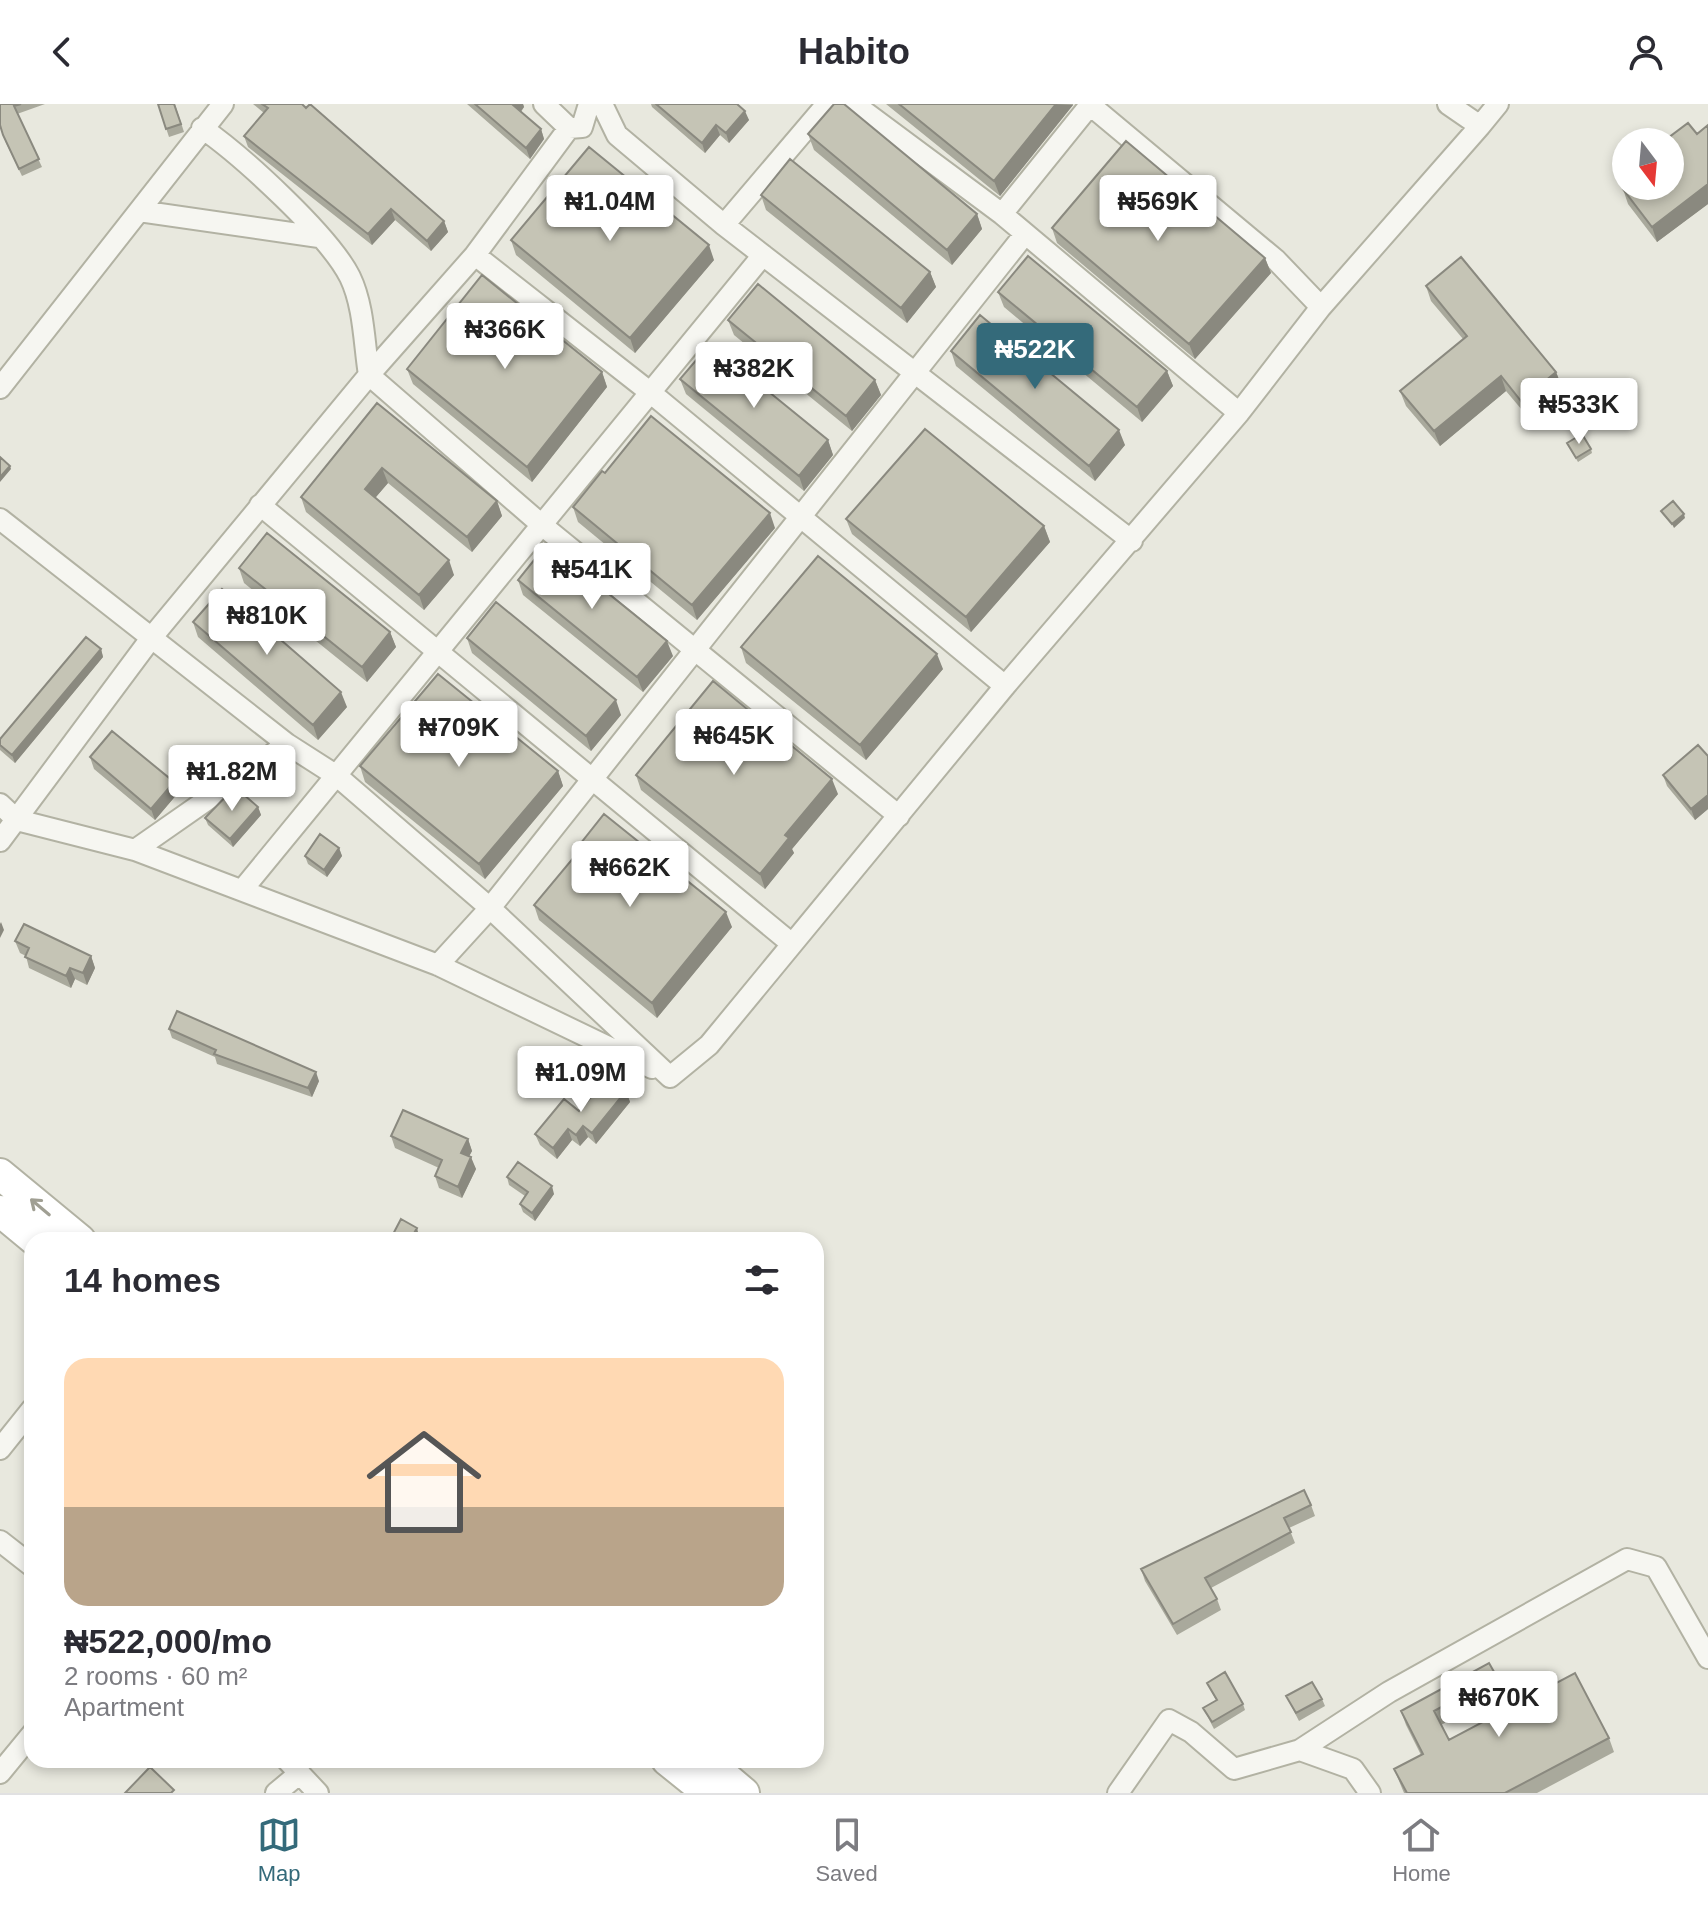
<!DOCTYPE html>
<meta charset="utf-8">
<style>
:root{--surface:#fff;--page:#f7f7f7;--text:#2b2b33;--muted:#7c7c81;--line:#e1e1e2;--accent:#346a7a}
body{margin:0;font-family:Arial,sans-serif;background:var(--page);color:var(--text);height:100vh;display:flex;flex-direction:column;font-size:30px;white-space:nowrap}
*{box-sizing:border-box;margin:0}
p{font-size:26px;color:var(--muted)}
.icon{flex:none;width:44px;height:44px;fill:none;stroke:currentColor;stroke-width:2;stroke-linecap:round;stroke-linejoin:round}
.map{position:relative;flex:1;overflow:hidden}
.drawer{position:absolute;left:24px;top:1128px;width:800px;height:536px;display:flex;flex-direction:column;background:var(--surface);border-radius:24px;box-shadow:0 4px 12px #0003}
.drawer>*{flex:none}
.needle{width:52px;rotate:164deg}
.buttons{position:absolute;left:1612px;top:24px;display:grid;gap:16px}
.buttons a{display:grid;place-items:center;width:72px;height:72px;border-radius:50%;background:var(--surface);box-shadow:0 4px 12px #0003;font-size:40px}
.price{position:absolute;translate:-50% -68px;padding:0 18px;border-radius:8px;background:#fff;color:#222;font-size:26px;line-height:52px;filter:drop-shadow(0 2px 4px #0008)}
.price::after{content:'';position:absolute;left:50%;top:48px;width:24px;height:18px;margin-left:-12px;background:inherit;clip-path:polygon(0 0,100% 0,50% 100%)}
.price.selected{background:var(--accent);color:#fff}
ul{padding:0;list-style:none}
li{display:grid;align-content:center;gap:16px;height:424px;padding:0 40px}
li span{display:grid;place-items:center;height:248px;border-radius:24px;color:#555}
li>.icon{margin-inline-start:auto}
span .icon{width:144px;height:144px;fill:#fffc;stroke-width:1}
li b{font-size:34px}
h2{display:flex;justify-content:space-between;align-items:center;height:96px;padding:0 40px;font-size:34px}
header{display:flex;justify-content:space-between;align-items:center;height:104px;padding:0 40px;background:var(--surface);font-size:36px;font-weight:700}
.tab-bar{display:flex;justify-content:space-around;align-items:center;height:112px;border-top:2px solid var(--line);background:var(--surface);font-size:22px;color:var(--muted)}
.tab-bar a{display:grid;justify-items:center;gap:4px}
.tab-bar .selected{color:var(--accent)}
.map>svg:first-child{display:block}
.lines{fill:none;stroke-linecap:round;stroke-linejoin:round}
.minor-casing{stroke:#b2b2a3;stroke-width:24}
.secondary-casing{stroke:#b2b2a3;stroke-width:34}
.minor{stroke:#f6f6f1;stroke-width:20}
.secondary{stroke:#fff;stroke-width:30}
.wall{fill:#a9a99c}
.shaded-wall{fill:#8a897f}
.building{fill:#c5c4b5;stroke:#8a897f;stroke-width:2}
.oneway{stroke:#a09f93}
</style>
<header><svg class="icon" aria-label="back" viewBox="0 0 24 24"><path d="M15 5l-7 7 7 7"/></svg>Habito<svg class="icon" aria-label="person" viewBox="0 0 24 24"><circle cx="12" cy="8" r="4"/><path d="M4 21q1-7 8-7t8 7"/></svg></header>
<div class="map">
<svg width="1708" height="1689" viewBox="0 0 1708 1689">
<rect width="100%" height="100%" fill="#e8e8de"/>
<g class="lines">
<defs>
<path id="minor" d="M 544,0 L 569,24
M 602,0 L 617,31 L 724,121 L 1132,437
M 854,0 L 1002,110 L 1239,309
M 1480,22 L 1498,0
M 202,24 C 241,51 329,131 350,173 C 364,202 364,239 369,271 L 543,422 L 899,712
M 139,107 L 319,133
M 1002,110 L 1090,1
M 724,121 L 827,0
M 475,151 L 651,289 L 1005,582
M 1321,203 L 1480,22 L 1448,0
M 0,284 L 223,0
M 260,401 L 792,840
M 0,415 L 287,640 L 337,672 L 490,804 L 670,973
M 0,700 L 17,716 L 135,746 L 438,861 L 652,964
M 0,737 L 152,533 L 369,271 L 475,151 L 569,24 L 582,23 L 589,0
M 135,746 L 287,640
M 243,785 L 763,151
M 438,861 L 490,804 L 1025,130
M 670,973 L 709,941 L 1005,582 L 1239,309 L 1321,203 L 1276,156 L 1089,0
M 0,1345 L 32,1305
M 0,1437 L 32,1462
M 1300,1646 L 1353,1665 L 1370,1689
M 287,1656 L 318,1689
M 0,1669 L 32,1630
M 276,1689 L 300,1669
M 1118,1689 L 1169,1616 L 1191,1628 L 1234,1665 L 1300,1646 L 1389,1588 L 1627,1455 L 1656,1463 L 1708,1554"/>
<path id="secondary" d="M 0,1070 L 80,1136
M 0,1107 L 35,1136
M 667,1656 L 708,1689
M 705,1656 L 744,1689"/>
</defs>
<!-- minor casing -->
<use href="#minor" class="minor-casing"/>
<!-- secondary casing -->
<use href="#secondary" class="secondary-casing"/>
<!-- minor -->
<use href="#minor" class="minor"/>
<!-- secondary -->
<use href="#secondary" class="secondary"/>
</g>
<!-- wall -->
<path class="wall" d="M 0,0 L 45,0 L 17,10 L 42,63 L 22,72 L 6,39 L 0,21 Z
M 158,0 L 175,0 L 184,28 L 169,33 Z
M 253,0 L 302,0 L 444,117 L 448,128 L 431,147 L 395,116 L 372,141 L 248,43 L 244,32 L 264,9 Z
M 467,0 L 523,0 L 524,3 L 521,8 L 541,25 L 544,35 L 530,55 Z
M 651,0 L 737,0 L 749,16 L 729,39 L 720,31 L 705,49 L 652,3 Z
M 886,0 L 1073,0 L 1073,1 L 1000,92 Z
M 1708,21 L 1708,100 L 1657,138 L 1628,100 L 1623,85 L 1670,82 L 1670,38 L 1697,30 Z
M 808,30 L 977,110 L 982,125 L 952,161 L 814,46 Z
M 761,91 L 930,168 L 936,183 L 907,219 L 766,106 Z
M 1052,124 L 1265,154 L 1271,169 L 1195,255 L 1057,139 Z
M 511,136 L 714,156 L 635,249 L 516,151 Z
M 1426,182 L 1556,268 L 1562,283 L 1527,312 L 1506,287 L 1440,342 L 1406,302 L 1400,287 L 1463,235 L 1431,197 Z
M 998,188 L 1167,267 L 1173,282 L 1142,318 L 1004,203 Z
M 728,216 L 875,276 L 881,291 L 852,327 L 734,231 Z
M 951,247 L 1125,341 L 1095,377 L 956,262 Z
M 407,265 L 602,268 L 607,283 L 532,378 L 413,280 Z
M 680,275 L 828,336 L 833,351 L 804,387 L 686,290 Z
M 377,299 L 497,397 L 502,412 L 472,448 L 388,379 L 375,394 L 454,471 L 424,506 L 306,408 L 301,393 Z
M 1567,339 L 1591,345 L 1592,349 L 1578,358 Z
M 605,369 L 775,424 L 697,516 L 578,418 L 573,403 Z
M 846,415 L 1044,422 L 1050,438 L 971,528 L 852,430 Z
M 239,464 L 390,528 L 396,543 L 367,578 L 244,479 Z
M 518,476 L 673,552 L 643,588 L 523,491 Z
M 193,518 L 347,603 L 318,636 L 198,533 Z
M 467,534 L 621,611 L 591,647 L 472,549 Z
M 741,543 L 943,565 L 866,656 L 746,559 Z
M 101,545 L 103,553 L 15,659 L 0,646 L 0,635 Z
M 1708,652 L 1708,705 L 1695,716 L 1667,682 L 1663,671 Z
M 90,653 L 174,678 L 178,689 L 155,716 L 94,665 Z
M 360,662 L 558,667 L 563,682 L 485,775 L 365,678 Z
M 636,671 L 838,690 L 792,745 L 794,749 L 765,785 L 641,686 Z
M 258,703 L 261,711 L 233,743 L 208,721 L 205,714 Z
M 339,744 L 342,752 L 327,773 L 308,760 L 305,752 Z
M 577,744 L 732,823 L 657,914 L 539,816 L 534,801 L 578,748 Z
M 15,837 L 91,852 L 95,864 L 87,881 L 75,875 L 71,884 L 29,864 L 26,852 L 20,849 Z
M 169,925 L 319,977 L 312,993 L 217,960 L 215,953 L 172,934 Z
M 626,987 L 630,998 L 596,1040 L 588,1033 L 580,1042 L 572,1036 L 557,1055 L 540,1041 L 535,1030 L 579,1007 Z
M 391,1032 L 468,1035 L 472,1047 L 469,1052 L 476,1065 L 462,1094 L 439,1084 L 435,1072 L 439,1064 L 395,1044 Z
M 507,1073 L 554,1090 L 535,1117 L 523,1108 L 520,1100 L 525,1092 L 509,1081 Z
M 1311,1401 L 1315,1412 L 1289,1424 L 1295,1439 L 1211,1484 L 1217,1495 L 1221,1506 L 1177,1531 L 1145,1477 L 1141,1465 Z
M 1497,1573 L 1502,1587 L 1441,1621 L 1449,1636 L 1609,1634 L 1614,1648 L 1537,1689 L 1404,1689 L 1394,1665 L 1421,1651 L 1406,1621 L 1401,1607 Z
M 1207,1579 L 1243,1600 L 1245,1606 L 1214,1625 L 1203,1604 L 1216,1596 Z
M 1286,1592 L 1322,1595 L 1325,1602 L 1299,1617 Z"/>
<!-- shaded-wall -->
<path class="shaded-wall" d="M 514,0 L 523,0 L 524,3 L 517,12 L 513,1 Z
M 1056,0 L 1073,1 L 1000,92 L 994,77 Z
M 745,7 L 749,16 L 729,39 L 726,29 Z
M 716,21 L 720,31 L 705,49 L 702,39 Z
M 541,25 L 544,35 L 530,55 L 526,44 Z
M 1708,80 L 1708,100 L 1657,138 L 1652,123 Z
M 391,105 L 395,116 L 372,141 L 368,130 Z
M 977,110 L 982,125 L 952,161 L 947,146 Z
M 444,117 L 448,128 L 431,147 L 427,137 Z
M 709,141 L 714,156 L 635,249 L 630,234 Z
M 1265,154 L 1271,169 L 1195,255 L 1189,240 Z
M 930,168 L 936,183 L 907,219 L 901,204 Z
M 1167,267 L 1173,282 L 1142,318 L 1137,303 Z
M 602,268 L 607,283 L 532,378 L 527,363 Z
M 1556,268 L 1562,283 L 1527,312 L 1521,297 Z
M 1501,272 L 1506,287 L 1440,342 L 1434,327 Z
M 875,276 L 881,291 L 852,327 L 846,312 Z
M 1119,326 L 1125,341 L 1095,377 L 1089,362 Z
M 828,336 L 833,351 L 804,387 L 799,372 Z
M 10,362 L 11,365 L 0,378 L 0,373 Z
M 382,364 L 388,379 L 370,400 L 365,385 Z
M 497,397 L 502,412 L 472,448 L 467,433 Z
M 770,409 L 775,424 L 697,516 L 692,501 Z
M 1684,410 L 1685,414 L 1674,424 L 1672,420 Z
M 1044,422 L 1050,438 L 971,528 L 966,513 Z
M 449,456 L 454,471 L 424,506 L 419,491 Z
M 390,528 L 396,543 L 367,578 L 362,563 Z
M 667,537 L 673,552 L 643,588 L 637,573 Z
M 101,545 L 103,553 L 15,659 L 12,651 Z
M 937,550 L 943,565 L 866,656 L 860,641 Z
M 341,588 L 347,603 L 318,636 L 313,621 Z
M 616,596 L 621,611 L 591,647 L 586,632 Z
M 558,667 L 563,682 L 485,775 L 479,760 Z
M 832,675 L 838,690 L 792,745 L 794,749 L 765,785 L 760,770 L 785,731 Z
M 174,678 L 178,689 L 155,716 L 151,705 Z
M 1708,691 L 1708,705 L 1695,716 L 1691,705 Z
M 258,703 L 261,711 L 233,743 L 230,735 Z
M 339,744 L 342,752 L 327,773 L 324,766 Z
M 726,808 L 732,823 L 657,914 L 652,899 Z
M 1,818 L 4,826 L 0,834 L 0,820 Z
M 91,852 L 95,864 L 87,881 L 83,869 Z
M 70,864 L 75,875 L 71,884 L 66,872 Z
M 316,968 L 319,977 L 312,993 L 308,984 Z
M 626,987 L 630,998 L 596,1040 L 592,1029 Z
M 583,1022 L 588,1033 L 580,1042 L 576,1031 Z
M 568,1025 L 572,1036 L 557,1055 L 553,1044 Z
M 468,1035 L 472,1047 L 465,1060 L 461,1049 Z
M 471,1053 L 476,1065 L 462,1094 L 458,1083 Z
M 552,1082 L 554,1090 L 535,1117 L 532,1109 Z
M 417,1124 L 418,1128 L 414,1136 L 410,1136 Z"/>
<!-- building -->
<path class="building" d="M 0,0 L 21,0 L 14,2 L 39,55 L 19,65 L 3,31 L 0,21 Z
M 158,0 L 174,0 L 181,20 L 166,25 Z
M 262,0 L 302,0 L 306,4 L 310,0 L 444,117 L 427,137 L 391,105 L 368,130 L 244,32 L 268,4 Z
M 475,0 L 514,0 L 513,1 L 541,25 L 526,44 Z
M 656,0 L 737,0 L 745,7 L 726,29 L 716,21 L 702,39 Z
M 834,0 L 844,0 L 977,110 L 947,146 L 808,30 Z
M 899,0 L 1056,0 L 994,77 Z
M 1688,19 L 1697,30 L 1708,21 L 1708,80 L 1652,123 L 1623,85 L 1626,82 L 1670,82 L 1670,49 L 1672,48 L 1670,45 L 1670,38 L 1664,37 Z
M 1126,37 L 1265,154 L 1189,240 L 1052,124 Z
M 589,43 L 709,141 L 630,234 L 511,136 Z
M 790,55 L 930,168 L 901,204 L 761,91 Z
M 1028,152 L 1167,267 L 1137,303 L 998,188 Z
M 1461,153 L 1556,268 L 1521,297 L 1501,272 L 1434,327 L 1400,287 L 1467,232 L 1426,182 Z
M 482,171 L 602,268 L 527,363 L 407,265 Z
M 758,180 L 875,276 L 846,312 L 728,216 Z
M 980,211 L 1119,326 L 1089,362 L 951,247 Z
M 710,240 L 828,336 L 799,372 L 680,275 Z
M 377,299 L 497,397 L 467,433 L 382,364 L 365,385 L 449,456 L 419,491 L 301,393 Z
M 651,312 L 770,409 L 692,501 L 573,403 L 602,367 L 605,369 Z
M 925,325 L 1044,422 L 966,513 L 846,415 Z
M 1582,330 L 1591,345 L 1576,354 L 1567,339 Z
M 0,353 L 10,362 L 0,373 Z
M 1673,397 L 1684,410 L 1672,420 L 1661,407 Z
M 267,429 L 390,528 L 362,563 L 239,464 Z
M 547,440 L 667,537 L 637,573 L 518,476 Z
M 818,452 L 937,550 L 860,641 L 741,543 Z
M 222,485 L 341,588 L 313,621 L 193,518 Z
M 496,498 L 616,596 L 586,632 L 467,534 Z
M 86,533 L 101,545 L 12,651 L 0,641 L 0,635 Z
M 438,570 L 558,667 L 479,760 L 360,662 Z
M 713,577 L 832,675 L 785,731 L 789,734 L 760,770 L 636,671 Z
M 112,627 L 174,678 L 151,705 L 90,653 Z
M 1698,641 L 1708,652 L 1708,691 L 1691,705 L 1663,671 Z
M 235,683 L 258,703 L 230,735 L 205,714 Z
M 604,710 L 726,808 L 652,899 L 534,801 L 580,746 L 577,744 Z
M 320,730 L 339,744 L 324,766 L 305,752 Z
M 24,820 L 91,852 L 83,869 L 70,864 L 66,872 L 25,853 L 29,844 L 15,837 Z
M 177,907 L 316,968 L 308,984 L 214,950 L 216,946 L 169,925 Z
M 608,973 L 626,987 L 592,1029 L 583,1022 L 576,1031 L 568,1025 L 553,1044 L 535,1030 L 564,995 L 579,1007 Z
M 403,1006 L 468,1035 L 461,1049 L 471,1053 L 458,1083 L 435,1072 L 442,1056 L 391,1032 Z
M 518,1058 L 552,1082 L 532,1109 L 520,1100 L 528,1088 L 507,1073 Z
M 401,1115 L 417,1124 L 410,1136 L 395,1136 L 391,1134 Z
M 1304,1386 L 1311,1401 L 1284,1414 L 1291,1428 L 1205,1474 L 1217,1495 L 1173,1520 L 1141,1465 Z
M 1489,1559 L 1497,1573 L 1434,1607 L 1449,1636 L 1575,1569 L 1609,1634 L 1505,1689 L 1407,1689 L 1394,1665 L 1423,1650 L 1401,1607 Z
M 1225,1568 L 1243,1600 L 1212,1618 L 1203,1604 L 1217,1596 L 1207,1579 Z
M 1312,1578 L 1322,1595 L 1296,1609 L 1286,1592 Z
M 150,1663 L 174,1686 L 171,1689 L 125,1689 Z"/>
<!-- one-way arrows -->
<defs><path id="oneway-shaft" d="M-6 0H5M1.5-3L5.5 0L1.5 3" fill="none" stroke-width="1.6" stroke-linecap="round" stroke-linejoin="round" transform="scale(2)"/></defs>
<use class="oneway" href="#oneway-shaft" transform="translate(40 1103) rotate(-140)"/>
</svg>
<div class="buttons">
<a><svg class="needle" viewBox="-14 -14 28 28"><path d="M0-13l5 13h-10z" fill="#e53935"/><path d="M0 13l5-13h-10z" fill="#7c7c81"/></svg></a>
</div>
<b class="price" style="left:610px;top:139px">₦1.04M</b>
<b class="price" style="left:1158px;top:139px">₦569K</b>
<b class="price" style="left:505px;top:267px">₦366K</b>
<b class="price selected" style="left:1035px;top:287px">₦522K</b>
<b class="price" style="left:754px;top:306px">₦382K</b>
<b class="price" style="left:1579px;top:342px">₦533K</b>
<b class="price" style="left:592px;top:507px">₦541K</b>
<b class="price" style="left:267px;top:553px">₦810K</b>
<b class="price" style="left:459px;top:665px">₦709K</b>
<b class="price" style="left:734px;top:673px">₦645K</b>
<b class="price" style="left:232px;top:709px">₦1.82M</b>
<b class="price" style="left:630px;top:805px">₦662K</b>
<b class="price" style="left:581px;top:1010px">₦1.09M</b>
<b class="price" style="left:1499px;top:1635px">₦670K</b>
<section class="drawer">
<h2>14 homes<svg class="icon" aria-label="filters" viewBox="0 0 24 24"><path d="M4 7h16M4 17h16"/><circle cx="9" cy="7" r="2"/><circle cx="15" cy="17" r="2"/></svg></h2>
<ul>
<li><span style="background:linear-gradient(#ffd9b3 60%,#b9a48a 0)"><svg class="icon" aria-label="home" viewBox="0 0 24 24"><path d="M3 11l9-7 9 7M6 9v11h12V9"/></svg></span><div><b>₦522,000/mo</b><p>2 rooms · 60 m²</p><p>Apartment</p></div></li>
</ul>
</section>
</div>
<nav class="tab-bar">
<a class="selected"><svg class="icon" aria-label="map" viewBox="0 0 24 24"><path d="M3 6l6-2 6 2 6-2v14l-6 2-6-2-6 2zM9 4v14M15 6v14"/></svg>Map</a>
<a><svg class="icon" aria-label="saved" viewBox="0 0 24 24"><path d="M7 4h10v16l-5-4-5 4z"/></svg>Saved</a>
<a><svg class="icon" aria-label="home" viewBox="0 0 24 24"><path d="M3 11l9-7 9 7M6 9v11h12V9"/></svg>Home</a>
</nav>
